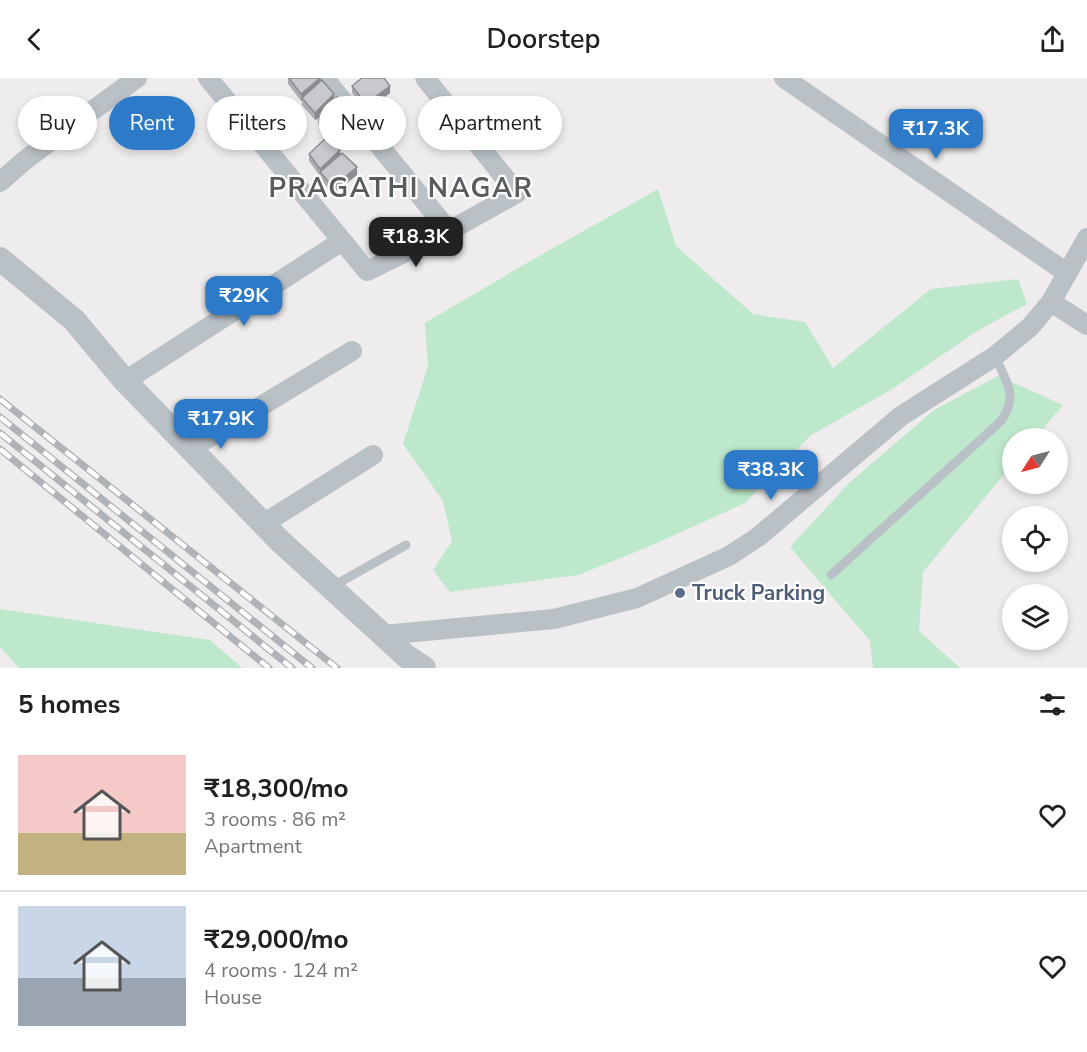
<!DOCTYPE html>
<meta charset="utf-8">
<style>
:root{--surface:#fff;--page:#f6f6f6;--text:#202124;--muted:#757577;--line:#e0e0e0;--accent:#2c7ac8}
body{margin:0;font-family:"Nunito Sans",sans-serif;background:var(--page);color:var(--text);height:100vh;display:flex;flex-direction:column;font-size:22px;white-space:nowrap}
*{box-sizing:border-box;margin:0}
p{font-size:20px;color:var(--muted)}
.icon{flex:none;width:33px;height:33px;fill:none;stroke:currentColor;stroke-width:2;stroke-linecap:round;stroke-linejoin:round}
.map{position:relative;height:590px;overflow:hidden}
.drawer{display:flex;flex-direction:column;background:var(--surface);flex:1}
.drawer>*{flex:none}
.hud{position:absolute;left:18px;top:18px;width:600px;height:54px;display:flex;gap:12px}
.needle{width:39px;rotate:234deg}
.tools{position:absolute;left:1002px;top:350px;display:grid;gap:12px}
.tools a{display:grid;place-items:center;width:66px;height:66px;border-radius:50%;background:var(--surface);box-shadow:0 3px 9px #0003;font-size:30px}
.price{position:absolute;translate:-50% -51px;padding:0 14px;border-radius:12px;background:var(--accent);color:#fff;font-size:20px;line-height:39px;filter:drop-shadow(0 2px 3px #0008)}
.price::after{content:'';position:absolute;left:50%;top:36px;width:18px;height:14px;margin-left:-9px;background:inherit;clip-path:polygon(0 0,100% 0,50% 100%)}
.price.selected{background:#222;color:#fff}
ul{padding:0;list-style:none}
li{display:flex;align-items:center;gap:18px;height:150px;padding:0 18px}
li+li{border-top:2px solid var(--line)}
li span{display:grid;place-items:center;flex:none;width:168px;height:120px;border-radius:0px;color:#555}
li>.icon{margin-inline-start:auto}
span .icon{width:72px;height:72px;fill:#fffc;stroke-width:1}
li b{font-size:26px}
h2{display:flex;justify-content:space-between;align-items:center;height:72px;padding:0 18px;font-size:26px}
.pill{padding:0 21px;border-radius:27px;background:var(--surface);box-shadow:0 3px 9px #0003;font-size:21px;line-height:54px}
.pill.selected{background:var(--accent);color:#fff}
header{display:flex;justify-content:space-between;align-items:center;height:78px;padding:0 18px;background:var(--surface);font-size:27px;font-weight:600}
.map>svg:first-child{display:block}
.green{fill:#bee8cc}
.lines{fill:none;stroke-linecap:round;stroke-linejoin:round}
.service{stroke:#b9c1c7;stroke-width:9}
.minor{stroke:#b9c1c7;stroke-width:20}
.tertiary{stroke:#b9c1c7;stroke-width:24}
.rail-casing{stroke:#afb2b6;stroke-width:7}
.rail{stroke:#fff;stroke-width:4.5;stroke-dasharray:14;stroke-linecap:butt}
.wall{fill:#abadb1}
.shaded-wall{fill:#8b8d90}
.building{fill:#c7c9ce;stroke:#8b8d90;stroke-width:1.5}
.service-dot{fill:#5c6f8a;stroke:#fff;stroke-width:2}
.labels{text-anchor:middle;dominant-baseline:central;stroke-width:4.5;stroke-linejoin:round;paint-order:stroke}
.service-label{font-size:21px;font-weight:bold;fill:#4e5e75;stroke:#fff;text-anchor:start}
.district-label{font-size:27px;font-weight:bold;letter-spacing:1.5px;fill:#595d60;stroke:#fff}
</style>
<header><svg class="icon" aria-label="back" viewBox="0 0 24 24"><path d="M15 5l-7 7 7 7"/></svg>Doorstep<svg class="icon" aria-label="share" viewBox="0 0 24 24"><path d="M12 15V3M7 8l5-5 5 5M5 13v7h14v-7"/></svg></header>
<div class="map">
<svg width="1087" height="590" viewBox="0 0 1087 590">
<rect width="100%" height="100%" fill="#eeecec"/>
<!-- green -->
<path class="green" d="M 658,111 L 676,168 L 753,236 L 805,244 L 833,290 L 931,211 L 1018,201 L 1027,226 L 982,250 L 889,313 L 811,357 L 745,425 L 648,469 L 578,497 L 450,514 L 433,492 L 452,463 L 443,423 L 403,366 L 428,288 L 425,245 L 520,189 Z
M 998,298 L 1063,327 L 1035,360 L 1012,360 L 1012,387 L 923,494 L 919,553 L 960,590 L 873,590 L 870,563 L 790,469 L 850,404 L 934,332 Z
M 0,531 L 210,562 L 242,590 L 19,590 L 0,569 Z"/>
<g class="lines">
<!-- service -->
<path class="service" d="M 831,497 L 1000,344 C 1020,319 1006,304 995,278
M 333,508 L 406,467"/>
<!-- minor -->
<path class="minor" d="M 208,0 L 367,193 L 449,153 L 517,115 L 425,0
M 324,0 L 449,153
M 784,0 L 1067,195
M 0,104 L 25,82 L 137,0
M 1051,224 L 1087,247
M 125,303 L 342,163
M 190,371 L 352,273
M 263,446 L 373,377
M 383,557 L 554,541 L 637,520 L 729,478 L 758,459 L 901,338 L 995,278 L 1030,249 L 1051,224 L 1087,160"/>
<!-- tertiary -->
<path class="tertiary" d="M 0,181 L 74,242 L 125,303 L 280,463 L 406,578 L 424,590"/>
<defs>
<path id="rail" d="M 0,321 L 337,590
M 0,339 L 312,590
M 0,355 L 292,590
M 0,371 L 269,590"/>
</defs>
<!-- rail casing -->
<use href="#rail" class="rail-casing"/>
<!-- rail -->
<use href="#rail" class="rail"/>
</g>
<!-- wall -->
<path class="wall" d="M 288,0 L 321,0 L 321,3 L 349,45 L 330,62 L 318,45 L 318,40 L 315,42 L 302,27 L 302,22 L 301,23 L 288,6 Z
M 352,8 L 390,15 L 366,33 L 352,15 Z
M 309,76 L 340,77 L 357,97 L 333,116 L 320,101 L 320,98 L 309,83 Z"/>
<!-- shaded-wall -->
<path class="shaded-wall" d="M 320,0 L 321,0 L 321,6 L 302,20 L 302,22 L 301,23 L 301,16 Z
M 390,8 L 390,15 L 366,33 L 366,26 Z
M 334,16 L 334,24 L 318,37 L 318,40 L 315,42 L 315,35 Z
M 349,37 L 349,45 L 330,62 L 330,54 Z
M 340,72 L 340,79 L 320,94 L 320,98 L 320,91 Z
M 357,89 L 357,97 L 333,116 L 333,109 Z"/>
<!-- building -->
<path class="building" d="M 289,0 L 320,0 L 301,16 Z
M 362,0 L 384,0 L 390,8 L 366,26 L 352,8 Z
M 322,2 L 334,16 L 315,35 L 302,20 Z
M 337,19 L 349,37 L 330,54 L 318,37 Z
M 327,59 L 340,72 L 320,91 L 309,76 Z
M 342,75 L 357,89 L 333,109 L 320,94 Z"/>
<!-- markers -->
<circle class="service-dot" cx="680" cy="515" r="6"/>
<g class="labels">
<!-- service labels -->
<g class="service-label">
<text x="692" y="515">Truck Parking</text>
</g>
<!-- district labels -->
<g class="district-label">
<text x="401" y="110">PRAGATHI NAGAR</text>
</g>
</g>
</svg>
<div class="tools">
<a><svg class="needle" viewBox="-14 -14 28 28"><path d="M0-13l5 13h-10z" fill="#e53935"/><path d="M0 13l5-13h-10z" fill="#757577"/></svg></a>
<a><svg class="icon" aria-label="locate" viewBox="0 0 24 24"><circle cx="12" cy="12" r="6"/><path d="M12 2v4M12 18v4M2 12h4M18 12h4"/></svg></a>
<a><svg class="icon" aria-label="layers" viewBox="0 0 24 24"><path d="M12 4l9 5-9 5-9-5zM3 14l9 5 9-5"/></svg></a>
</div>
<b class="price" style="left:936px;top:82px">₹17.3K</b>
<b class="price selected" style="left:416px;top:190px">₹18.3K</b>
<b class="price" style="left:244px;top:249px">₹29K</b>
<b class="price" style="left:221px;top:372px">₹17.9K</b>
<b class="price" style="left:771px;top:423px">₹38.3K</b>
<div class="hud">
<a class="pill">Buy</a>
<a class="pill selected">Rent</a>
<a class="pill">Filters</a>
<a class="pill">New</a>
<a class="pill">Apartment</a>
</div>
</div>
<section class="drawer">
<h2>5 homes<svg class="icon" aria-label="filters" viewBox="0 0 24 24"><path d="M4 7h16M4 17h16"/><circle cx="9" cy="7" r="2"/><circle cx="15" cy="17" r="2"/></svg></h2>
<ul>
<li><span style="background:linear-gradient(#f6c9c9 65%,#c2b280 0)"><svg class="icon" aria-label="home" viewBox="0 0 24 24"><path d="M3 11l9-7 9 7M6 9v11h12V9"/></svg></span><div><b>₹18,300/mo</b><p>3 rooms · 86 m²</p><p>Apartment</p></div><svg class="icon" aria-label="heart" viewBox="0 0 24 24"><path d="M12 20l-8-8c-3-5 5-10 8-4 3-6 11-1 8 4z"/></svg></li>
<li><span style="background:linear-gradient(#c9d6e8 60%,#9aa5b1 0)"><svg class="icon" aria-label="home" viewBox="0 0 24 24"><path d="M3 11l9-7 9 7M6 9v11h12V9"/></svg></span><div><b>₹29,000/mo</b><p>4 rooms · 124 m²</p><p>House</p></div><svg class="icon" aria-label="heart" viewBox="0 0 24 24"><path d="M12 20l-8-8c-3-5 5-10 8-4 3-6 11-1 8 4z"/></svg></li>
</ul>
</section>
